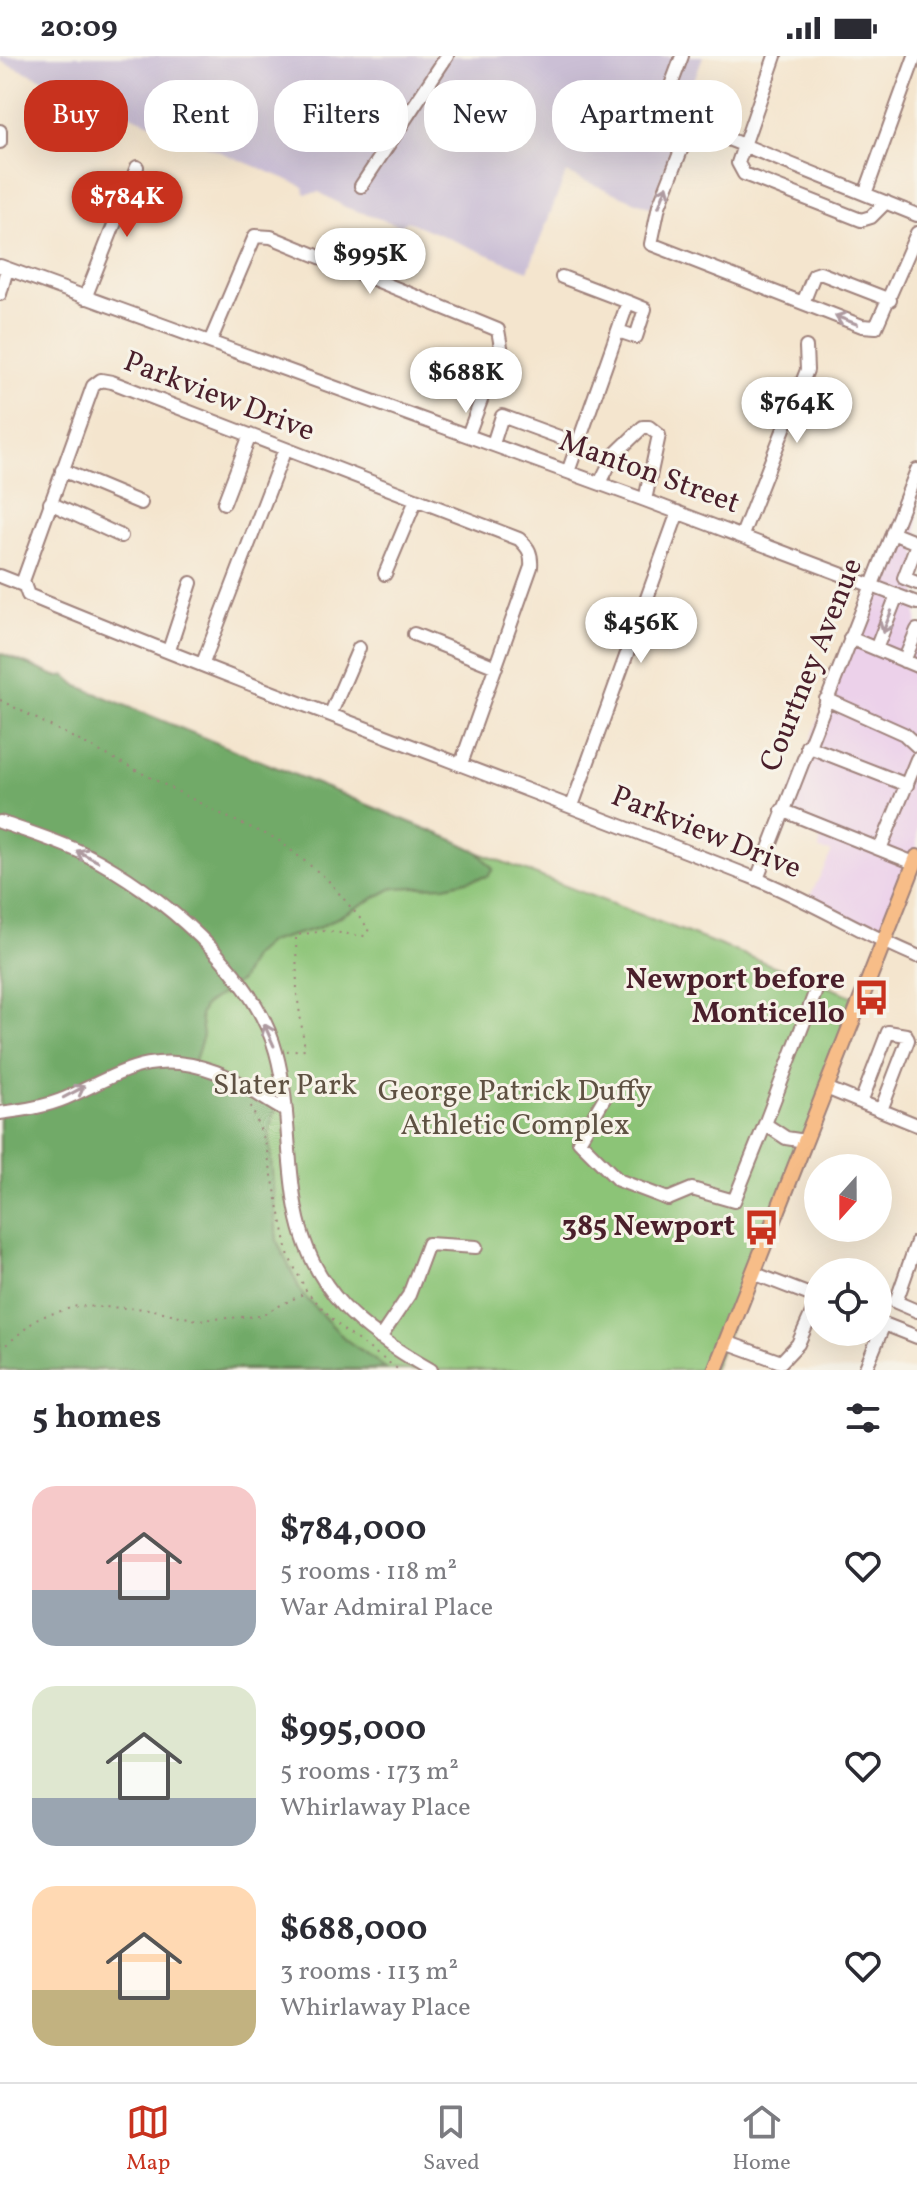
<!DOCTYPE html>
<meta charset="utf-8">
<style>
:root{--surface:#fff;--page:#f2f2f3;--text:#2b2b33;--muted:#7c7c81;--line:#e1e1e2;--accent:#c8321e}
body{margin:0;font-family:Vollkorn,serif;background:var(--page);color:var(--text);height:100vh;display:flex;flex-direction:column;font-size:30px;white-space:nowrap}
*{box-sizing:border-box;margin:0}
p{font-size:26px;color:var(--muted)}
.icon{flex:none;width:44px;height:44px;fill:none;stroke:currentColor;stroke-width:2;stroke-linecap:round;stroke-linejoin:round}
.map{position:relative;height:1314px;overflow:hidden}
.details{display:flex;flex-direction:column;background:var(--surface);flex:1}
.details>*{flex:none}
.top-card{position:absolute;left:24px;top:24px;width:870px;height:72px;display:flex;gap:16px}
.needle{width:52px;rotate:201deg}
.fabs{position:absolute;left:804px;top:1098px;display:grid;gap:16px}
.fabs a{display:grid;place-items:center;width:88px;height:88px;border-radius:50%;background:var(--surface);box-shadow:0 8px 32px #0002;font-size:40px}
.price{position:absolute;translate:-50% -68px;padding:0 18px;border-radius:28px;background:#fff;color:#222;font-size:26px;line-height:52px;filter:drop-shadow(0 2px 4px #0008)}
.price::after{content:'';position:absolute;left:50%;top:48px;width:24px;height:18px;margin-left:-12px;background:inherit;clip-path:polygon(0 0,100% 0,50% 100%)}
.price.active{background:var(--accent);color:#fff}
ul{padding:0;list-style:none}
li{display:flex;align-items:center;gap:24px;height:200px;padding:0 32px}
li span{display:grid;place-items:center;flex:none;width:224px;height:160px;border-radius:24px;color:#555}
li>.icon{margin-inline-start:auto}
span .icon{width:96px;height:96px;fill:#fffc;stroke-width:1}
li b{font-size:34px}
h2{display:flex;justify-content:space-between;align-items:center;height:96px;padding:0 32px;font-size:34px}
.chip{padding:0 28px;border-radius:32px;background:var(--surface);box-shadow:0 8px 32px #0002;font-size:28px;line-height:72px}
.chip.active{background:var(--accent);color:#fff}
.status{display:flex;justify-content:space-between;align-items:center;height:56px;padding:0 40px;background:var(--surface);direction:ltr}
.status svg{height:22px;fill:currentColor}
.tabs{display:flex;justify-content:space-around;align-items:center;height:112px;border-top:2px solid var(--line);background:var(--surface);font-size:22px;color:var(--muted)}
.tabs a{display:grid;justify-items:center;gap:4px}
.tabs .active{color:var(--accent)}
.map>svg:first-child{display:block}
.built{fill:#ecd1ea}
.industrial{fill:#cbbfd5}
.green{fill:#8cc477;stroke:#6b7251;stroke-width:2}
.forest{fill:#71aa68;stroke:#5e644a;stroke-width:2}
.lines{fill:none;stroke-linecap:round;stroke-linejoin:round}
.minor-casing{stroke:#9f827c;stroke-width:16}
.major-casing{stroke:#9f827c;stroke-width:18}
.path{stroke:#9f827c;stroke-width:2;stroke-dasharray:2 6;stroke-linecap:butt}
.minor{stroke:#fff;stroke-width:12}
.major{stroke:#f7bd88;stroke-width:14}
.oneway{stroke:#ae9aa0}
.labels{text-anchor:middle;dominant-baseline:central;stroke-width:6;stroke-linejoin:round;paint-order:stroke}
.street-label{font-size:30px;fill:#4a1f2b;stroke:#f7f3e8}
.poi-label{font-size:30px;font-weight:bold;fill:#4a1f2b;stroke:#f7f3e8;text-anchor:end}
.park-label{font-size:30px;fill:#5e5142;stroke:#f7f3e8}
</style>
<div class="status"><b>20:09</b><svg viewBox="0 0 49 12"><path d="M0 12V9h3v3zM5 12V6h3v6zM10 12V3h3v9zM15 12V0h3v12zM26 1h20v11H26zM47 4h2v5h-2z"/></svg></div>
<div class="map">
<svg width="917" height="1314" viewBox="0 0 917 1314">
<rect width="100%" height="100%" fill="#f7f3e8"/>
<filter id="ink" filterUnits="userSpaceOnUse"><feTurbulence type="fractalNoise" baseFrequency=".0125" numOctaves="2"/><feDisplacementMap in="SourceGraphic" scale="16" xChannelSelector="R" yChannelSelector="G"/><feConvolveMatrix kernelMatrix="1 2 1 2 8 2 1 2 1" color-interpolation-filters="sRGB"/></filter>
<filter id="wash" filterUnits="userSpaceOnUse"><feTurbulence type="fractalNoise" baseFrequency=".006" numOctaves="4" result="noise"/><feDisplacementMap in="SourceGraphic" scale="32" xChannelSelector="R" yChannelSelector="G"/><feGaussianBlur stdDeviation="1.8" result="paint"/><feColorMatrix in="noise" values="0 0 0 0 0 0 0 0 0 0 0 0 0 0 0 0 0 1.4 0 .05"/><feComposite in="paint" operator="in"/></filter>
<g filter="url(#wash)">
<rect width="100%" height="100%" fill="#f4e5ce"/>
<!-- built -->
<path class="built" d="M 917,412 L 917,800 L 884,881 L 809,842 L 832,796 L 819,794 L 821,780 L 817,777 L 780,762 Z"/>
<!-- industrial -->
<path class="industrial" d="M 0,0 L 703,0 L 686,46 L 695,69 L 677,77 L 651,152 L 566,117 L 528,215 L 407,165 L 401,170 L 345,151 L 319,136 L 305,138 L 303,130 L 77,37 L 75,46 L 61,52 L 52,46 L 57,29 L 0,5 Z"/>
<!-- green -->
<path class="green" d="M 0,613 L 860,943 L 713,1314 L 0,1314 Z"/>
<!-- forest -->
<path class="forest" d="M 0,597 L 58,621 L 65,619 L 78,630 L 456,785 L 477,795 L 493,813 L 488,820 L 445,830 L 393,832 L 318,872 L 269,886 L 252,901 L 240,925 L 204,950 L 200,960 L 203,979 L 194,1008 L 277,1049 L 269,1075 L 277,1185 L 302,1238 L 345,1283 L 387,1313 L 0,1314 Z"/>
</g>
<g filter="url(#ink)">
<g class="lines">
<defs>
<path id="minor" d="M 682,0 L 661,56 L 917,159
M 775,0 L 738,107 L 744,118 L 861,164 L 871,161 L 886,146
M 691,69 L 659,150 L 651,188 L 862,270 L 876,271 L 917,177
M 0,75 L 0,86
M 361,130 L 447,0
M 865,138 L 915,0
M 0,210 L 645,444 L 917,547
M 562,221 L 628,246 L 568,416
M 0,238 L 7,213
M 85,242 L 137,111
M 803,247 L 814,219 L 820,217 L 890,244
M 618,275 L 636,281 L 645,253 L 628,246
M 210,286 L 255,180 L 271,181 L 498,274 L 501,291 L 468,379
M 493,388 L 502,360 L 578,388
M 62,414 L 141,447
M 600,427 L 614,399 L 643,371 L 649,371 L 659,379 L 645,444
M 50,447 L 121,480
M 224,447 L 250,379
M 892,477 L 917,487
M 742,479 L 807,314 L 806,291
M 917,488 L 904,522 L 917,527
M 385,518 L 416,444
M 0,520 L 23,529
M 414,578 L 496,611
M 850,582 L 917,610
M 876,593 L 897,539
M 169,594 L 191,527
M 904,605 L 917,574
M 203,607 L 285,393
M 826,643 L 904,678 L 917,690
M 331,657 L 359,592
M 807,690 L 907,729
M 461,708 L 531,511 C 532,498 529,492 519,483 L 112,326 L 101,324 L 93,330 L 23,525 L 28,539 C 267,638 512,726 754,822 C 810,844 861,877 917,900
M 572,750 L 678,456
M 782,754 L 914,807
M 0,766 C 29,776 58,785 85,798 C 158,835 254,915 276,996 C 290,1047 286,1101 296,1153 C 311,1235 362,1275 431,1314
M 880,793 L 917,703
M 757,823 L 917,414
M 826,1032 L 917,1069
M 605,1041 L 579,1085 L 618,1124 L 668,1143 L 692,1133 L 734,1145 L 765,1068
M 861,1046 L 888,976 L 906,979 L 908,984 L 881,1054
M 0,1057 C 22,1054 45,1051 66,1042 C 121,1017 153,992 216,1016 C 241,1025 263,1043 286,1055
M 805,1085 L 786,1082 L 765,1068 L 815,937
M 917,1186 L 896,1246 L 917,1255
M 753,1217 L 818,1242
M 879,1266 L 917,1281
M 380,1282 L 409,1239 L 428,1188 L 476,1191
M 726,1286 L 781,1306 L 798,1288 L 818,1243
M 865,1314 L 884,1268"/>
<path id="major" d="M 715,1314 L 917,801"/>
</defs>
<!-- minor casing -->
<use href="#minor" class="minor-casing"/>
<!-- major casing -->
<use href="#major" class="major-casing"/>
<!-- path -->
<path class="path" d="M 0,644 L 229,762 L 277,783 L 327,823 L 369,873 L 365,880 L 325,875 L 296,879 L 297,938 L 305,993 L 287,995
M 251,1050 L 265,1086 L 289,1201 L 307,1236 L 342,1273 L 399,1314
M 0,1294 L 38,1262 L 77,1250 L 150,1253 L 197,1264 L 259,1260 L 307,1236"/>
<!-- minor -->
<use href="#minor" class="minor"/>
<!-- major -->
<use href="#major" class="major"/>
</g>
<!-- one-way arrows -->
<defs><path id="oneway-shaft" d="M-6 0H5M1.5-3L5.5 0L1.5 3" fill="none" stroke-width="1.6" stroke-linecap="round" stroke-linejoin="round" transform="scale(2)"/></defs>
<g class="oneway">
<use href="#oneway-shaft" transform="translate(663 140) rotate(-69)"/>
<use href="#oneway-shaft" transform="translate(846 264) rotate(-159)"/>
<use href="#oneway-shaft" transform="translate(887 566) rotate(112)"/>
<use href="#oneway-shaft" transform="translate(87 800) rotate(-153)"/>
<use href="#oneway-shaft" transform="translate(269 979) rotate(-114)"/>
<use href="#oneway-shaft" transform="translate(74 1036) rotate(-28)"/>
</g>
</g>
<!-- icons -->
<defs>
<symbol id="bus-bare" viewBox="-9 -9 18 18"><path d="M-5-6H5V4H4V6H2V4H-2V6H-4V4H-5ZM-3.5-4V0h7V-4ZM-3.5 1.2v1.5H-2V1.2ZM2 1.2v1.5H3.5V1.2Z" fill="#c8321e" stroke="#f7f3e8" stroke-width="2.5" paint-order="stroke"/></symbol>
</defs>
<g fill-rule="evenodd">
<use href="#bus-bare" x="846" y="916" width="51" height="51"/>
<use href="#bus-bare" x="736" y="1146" width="51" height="51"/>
</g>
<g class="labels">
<!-- street labels -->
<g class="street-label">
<text transform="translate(219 341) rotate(21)">Parkview Drive</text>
<text transform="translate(649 417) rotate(20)">Manton Street</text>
<text transform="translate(812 609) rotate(-68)">Courtney Avenue</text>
<text transform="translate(706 777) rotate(22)">Parkview Drive</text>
</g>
<!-- poi labels -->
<g class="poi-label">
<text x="845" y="924">Newport before<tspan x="845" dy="34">Monticello</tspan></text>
<text x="735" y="1171">385 Newport</text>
</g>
<!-- park labels -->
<g class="park-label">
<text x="285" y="1030">Slater Park</text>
<text x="515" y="1036">George Patrick Duffy<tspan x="515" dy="34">Athletic Complex</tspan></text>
</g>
</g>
</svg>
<div class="fabs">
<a><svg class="needle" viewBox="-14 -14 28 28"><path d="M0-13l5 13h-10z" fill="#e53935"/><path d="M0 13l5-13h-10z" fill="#7c7c81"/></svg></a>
<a><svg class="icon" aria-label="locate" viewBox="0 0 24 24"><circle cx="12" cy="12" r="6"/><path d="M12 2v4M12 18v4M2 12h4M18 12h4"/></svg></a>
</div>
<b class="price active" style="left:127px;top:183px">$784K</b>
<b class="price" style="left:370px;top:240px">$995K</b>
<b class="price" style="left:466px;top:359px">$688K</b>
<b class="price" style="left:797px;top:389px">$764K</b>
<b class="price" style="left:641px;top:609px">$456K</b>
<div class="top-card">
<a class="chip active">Buy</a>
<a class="chip">Rent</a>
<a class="chip">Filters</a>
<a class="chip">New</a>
<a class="chip">Apartment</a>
</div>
</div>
<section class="details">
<h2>5 homes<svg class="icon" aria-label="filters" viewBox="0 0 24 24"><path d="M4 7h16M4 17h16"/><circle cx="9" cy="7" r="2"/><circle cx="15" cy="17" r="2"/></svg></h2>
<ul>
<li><span style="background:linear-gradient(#f6c9c9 65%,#9aa5b1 0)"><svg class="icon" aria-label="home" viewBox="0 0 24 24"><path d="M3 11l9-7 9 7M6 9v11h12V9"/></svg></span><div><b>$784,000</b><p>5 rooms · 118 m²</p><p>War Admiral Place</p></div><svg class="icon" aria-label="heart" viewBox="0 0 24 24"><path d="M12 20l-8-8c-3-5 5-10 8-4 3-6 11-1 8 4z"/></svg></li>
<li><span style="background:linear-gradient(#dfe7d0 70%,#9aa5b1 0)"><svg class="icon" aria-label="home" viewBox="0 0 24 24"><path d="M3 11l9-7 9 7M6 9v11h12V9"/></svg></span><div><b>$995,000</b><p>5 rooms · 173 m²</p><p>Whirlaway Place</p></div><svg class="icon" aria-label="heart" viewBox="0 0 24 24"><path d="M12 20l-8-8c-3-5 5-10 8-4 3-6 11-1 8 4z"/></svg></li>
<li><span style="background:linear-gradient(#ffd9b3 65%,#c2b280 0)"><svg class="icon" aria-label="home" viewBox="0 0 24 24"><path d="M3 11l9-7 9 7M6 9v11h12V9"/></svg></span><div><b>$688,000</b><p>3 rooms · 113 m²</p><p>Whirlaway Place</p></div><svg class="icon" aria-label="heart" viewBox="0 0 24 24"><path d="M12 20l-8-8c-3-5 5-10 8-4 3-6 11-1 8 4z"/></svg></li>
</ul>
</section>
<nav class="tabs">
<a class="active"><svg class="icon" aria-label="map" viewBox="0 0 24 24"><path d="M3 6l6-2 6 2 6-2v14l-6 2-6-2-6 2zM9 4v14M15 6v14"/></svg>Map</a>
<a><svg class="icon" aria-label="saved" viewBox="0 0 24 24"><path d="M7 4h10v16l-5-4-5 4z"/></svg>Saved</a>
<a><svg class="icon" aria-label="home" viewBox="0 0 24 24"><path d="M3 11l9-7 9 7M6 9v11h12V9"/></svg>Home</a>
</nav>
